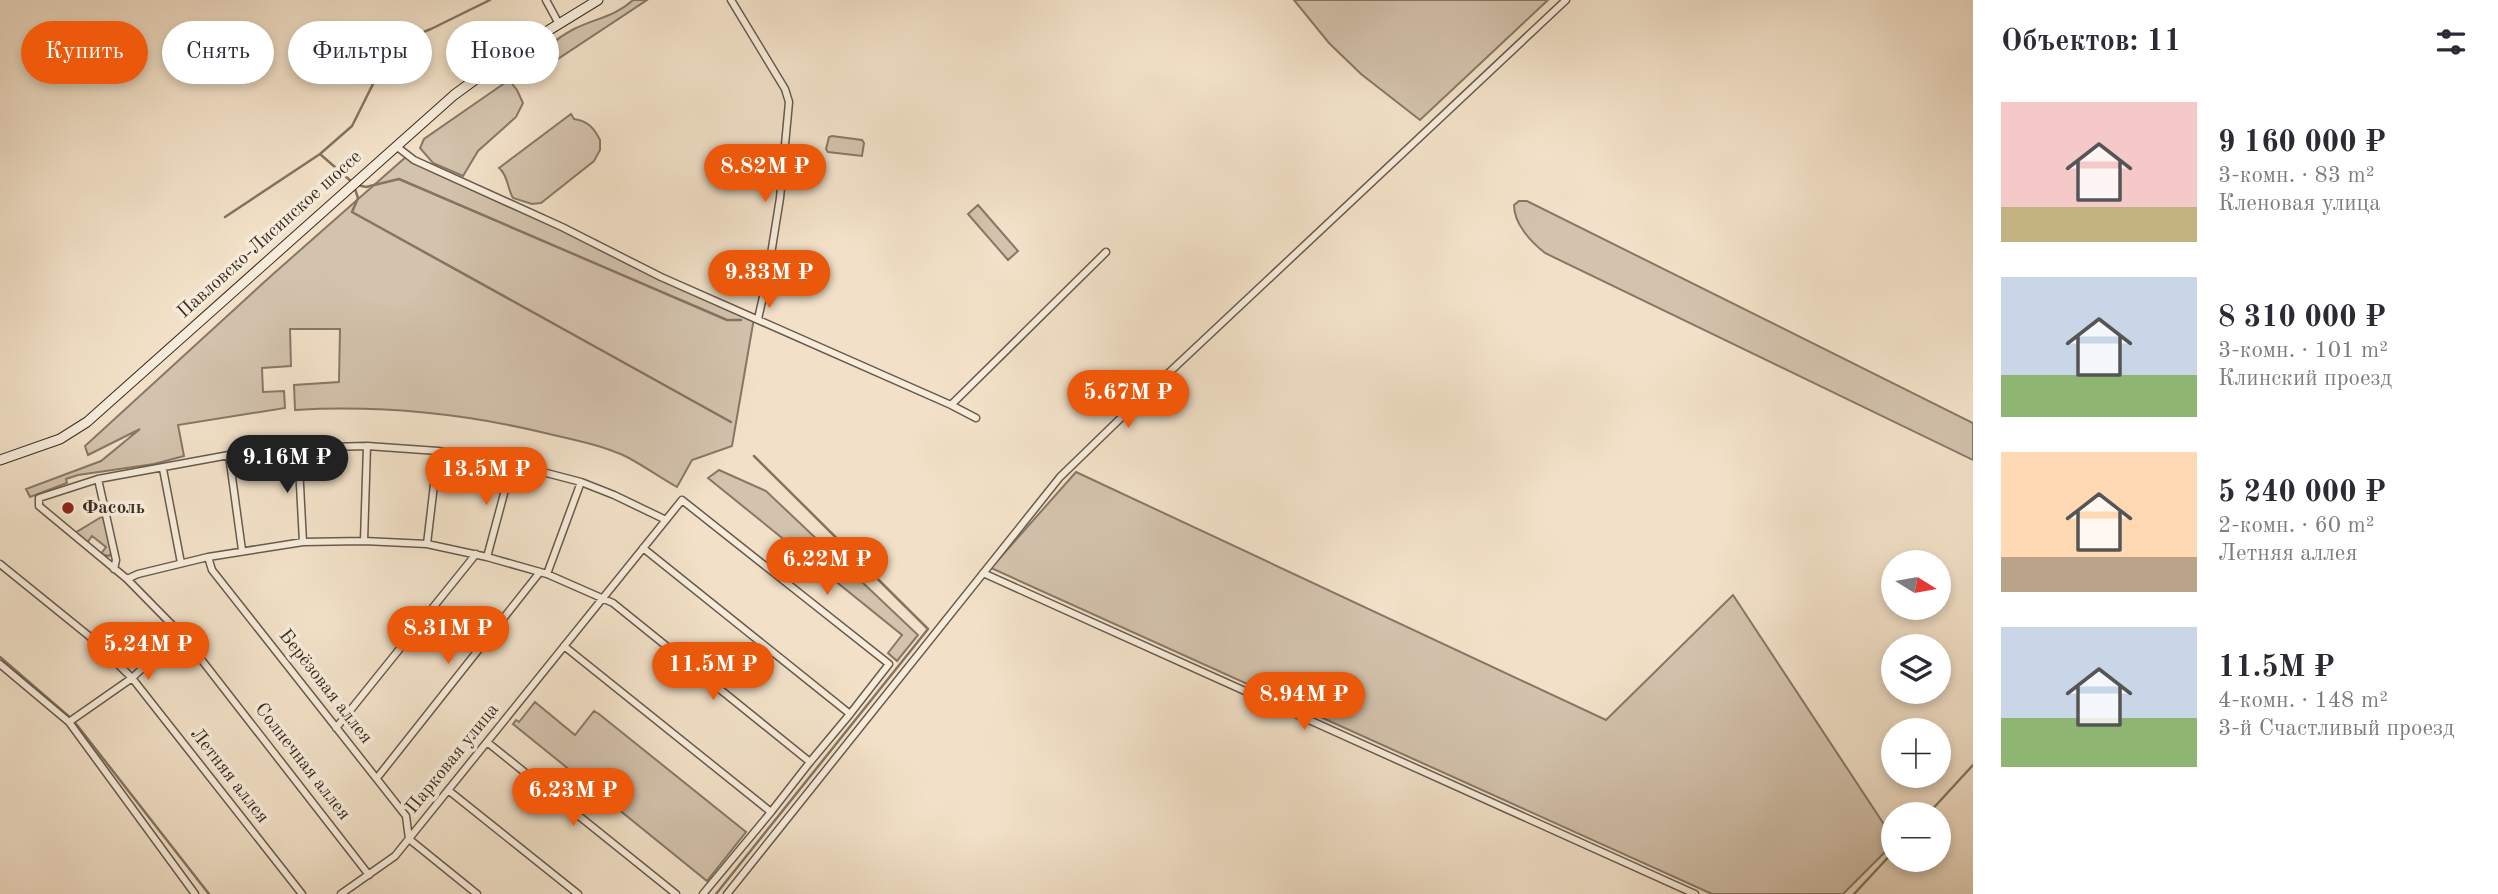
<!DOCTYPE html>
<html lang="ru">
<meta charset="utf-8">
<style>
:root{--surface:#fff;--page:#f2f2f3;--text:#2b2b33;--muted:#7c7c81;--accent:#ea580c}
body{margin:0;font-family:"Old Standard TT",serif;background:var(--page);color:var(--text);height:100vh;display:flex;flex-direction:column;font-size:26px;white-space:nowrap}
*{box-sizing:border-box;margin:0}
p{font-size:23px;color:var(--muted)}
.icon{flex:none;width:38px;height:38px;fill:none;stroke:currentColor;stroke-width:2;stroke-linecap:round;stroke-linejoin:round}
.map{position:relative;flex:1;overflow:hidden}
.drawer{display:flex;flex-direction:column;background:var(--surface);width:525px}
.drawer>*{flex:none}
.hud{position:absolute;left:21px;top:21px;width:665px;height:63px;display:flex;gap:14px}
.needle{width:46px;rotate:101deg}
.buttons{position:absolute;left:1881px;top:550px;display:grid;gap:14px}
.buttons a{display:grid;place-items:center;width:70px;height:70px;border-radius:50%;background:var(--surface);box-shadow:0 4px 10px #0003;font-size:35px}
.price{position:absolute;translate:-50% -60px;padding:0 16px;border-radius:24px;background:var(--accent);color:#fff;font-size:23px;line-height:46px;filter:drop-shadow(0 2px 4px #0008)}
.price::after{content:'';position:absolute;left:50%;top:42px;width:21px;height:16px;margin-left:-10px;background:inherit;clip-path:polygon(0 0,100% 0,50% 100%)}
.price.active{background:#222;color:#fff}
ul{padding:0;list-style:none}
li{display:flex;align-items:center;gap:21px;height:175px;padding:0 28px}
li span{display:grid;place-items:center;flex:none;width:196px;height:140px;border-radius:0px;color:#555}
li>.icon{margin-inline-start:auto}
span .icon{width:84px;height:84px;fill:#fffc;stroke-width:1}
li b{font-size:30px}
h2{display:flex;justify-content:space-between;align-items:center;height:84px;padding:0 28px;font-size:30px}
.pill{padding:0 24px;border-radius:32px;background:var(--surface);box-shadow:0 4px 10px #0003;font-size:24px;line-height:63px}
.pill.active{background:var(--accent);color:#fff}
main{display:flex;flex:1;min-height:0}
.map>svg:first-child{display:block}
.green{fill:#d3c2ac;stroke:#867866;stroke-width:2}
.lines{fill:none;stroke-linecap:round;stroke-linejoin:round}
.stream{stroke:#837463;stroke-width:2.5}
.minor-casing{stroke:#685a4b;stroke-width:9}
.secondary-casing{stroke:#3a2d21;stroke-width:11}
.minor{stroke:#f7ecdb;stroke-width:6}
.secondary{stroke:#f7ecdb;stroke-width:9}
.poi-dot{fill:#8f2418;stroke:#f7ecdb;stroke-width:2.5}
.labels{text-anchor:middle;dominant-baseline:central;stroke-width:7;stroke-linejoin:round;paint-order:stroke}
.street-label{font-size:19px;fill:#3a2d21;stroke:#f7ecdb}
.poi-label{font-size:19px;font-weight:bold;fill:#3a2d21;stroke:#f7ecdb;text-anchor:start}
</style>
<main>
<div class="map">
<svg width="1973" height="894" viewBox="0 0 1973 894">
<rect width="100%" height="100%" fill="#f2e1c8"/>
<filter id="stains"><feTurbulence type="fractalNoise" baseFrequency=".00286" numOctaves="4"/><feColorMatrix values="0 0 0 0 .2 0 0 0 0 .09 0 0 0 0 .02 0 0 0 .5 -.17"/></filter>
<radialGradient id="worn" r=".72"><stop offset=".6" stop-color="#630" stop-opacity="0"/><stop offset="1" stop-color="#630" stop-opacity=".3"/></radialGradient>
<!-- green -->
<path class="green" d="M 633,0 L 647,0 L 526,80 L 521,72 C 538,55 553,40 574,29 C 594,19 616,16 633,0 Z
M 1294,0 L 1548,0 L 1420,120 L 1361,74 L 1329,43 Z
M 509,80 L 517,90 L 523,103 L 516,117 L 478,151 L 463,176 L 433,163 L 420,148 L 424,139 Z
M 571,114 L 574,119 C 588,121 594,128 600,140 L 600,150 L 594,161 L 541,203 L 532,204 L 513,198 C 507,188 508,175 499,168 Z
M 832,136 L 862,140 L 864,143 L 862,156 L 828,152 L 826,149 L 829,137 Z
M 407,156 L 754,318 L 732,446 L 692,460 L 677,487 C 661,478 644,466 627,457 C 602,445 571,439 545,433 C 462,413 380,405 295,410 L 294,385 L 339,382 L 340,329 L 290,329 L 291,366 L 262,368 L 263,392 L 284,391 L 285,408 L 178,425 L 184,456 L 154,464 L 78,475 L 66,479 L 67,483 L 30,497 L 26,489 L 101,461 L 140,429 L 88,455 L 85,446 L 272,275 Z
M 1519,201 L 1527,201 L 1973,423 L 1973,460 L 1545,253 C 1531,242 1514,224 1514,205 Z
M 978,205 L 1018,251 L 1008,260 L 968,214 Z
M 719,470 L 766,491 L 918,635 L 897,661 L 888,653 L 902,635 L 708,478 Z
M 1076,472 L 1606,720 L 1733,595 L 1893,838 L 1893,844 L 1843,894 L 1712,894 L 991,568 Z
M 103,516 L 112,552 L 109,556 L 101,554 L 106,547 L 92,536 L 87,543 L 75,533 Z
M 535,702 L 575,735 L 594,711 L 599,714 L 746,832 L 707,881 L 513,724 L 516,720 L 519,722 Z"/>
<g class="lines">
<!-- stream -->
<path class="stream" d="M 320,154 L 352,182
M 357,185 L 366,187 L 399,179 L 727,320 L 741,320
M 354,186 L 358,198 L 352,212 L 731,422
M 225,217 L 320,154 L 352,126 L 393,44 L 431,29 L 490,0
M 0,657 L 73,720 L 209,894
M 1928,814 L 1973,765
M 716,894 L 928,629 L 754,456
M 1854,894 L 1894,851"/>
<defs>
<path id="minor" d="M 546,0 L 559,24
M 731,0 L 785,89 L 789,102 L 780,198 L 767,279 L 758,319
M 396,146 L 414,160 L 562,227 L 661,277 L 951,405 L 1106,252
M 951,405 L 976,418
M 298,447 L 303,542
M 229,455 L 242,550
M 163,469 L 181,563
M 98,479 L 116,560 L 114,569
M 364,541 L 367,446
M 427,544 L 438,451
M 643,548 L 850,714 L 810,762
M 208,557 L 212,570 L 406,816 L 409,839 L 477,894
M 487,557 L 512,464
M 0,564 L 89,636 L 132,678 L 302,894
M 983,573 L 1695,894
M 547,574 L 581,482
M 127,579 L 138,574 L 208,557 L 303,542 L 364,541 L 427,544 L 487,557 L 547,574 L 613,603 L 810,762 L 771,812
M 564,646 L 771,812 L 703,894
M 0,664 L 69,722 L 195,894
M 69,722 L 132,678 L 157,655 L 183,636
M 336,728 L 476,554
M 487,742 L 676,894
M 377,778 L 540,572
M 448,790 L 578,894
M 369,875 L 183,636 L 127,579 L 39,506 L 39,498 L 98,479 L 229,455 L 292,448 L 367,446 L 438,451 L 512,464 L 581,482 L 614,495 L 666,520
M 341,894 L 395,856 L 682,500 L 889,664 L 850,714
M 727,894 L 1060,477 L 1127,412 L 1566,0"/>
<path id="secondary" d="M 0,460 L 60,439 L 87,422 L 454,95 L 510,54 L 598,0"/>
</defs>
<!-- minor casing -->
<use href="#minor" class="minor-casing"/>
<!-- secondary casing -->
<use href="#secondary" class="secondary-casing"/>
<!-- minor -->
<use href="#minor" class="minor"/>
<!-- secondary -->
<use href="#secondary" class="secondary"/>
</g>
<!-- markers -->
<circle class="poi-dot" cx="68" cy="508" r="7"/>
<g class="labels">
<!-- street labels -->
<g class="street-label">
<text transform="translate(270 235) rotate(-42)">Павловско-Лисинское шоссе</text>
<text transform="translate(325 687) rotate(52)">Берёзовая аллея</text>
<text transform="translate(453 759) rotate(-51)">Парковая улица</text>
<text transform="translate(302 762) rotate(52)">Солнечная аллея</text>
<text transform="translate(229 776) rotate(52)">Летняя аллея</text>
</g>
<!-- poi labels -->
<g class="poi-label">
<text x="82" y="508">Фасоль</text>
</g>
</g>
<rect width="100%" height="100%" filter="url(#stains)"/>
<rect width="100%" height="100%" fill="url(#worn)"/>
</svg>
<div class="buttons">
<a><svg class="needle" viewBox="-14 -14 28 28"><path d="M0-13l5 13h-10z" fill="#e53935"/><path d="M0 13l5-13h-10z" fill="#7c7c81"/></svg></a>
<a><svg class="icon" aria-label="layers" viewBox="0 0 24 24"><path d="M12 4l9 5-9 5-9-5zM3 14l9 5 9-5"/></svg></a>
<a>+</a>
<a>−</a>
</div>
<b class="price" style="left:765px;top:204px">8.82M ₽</b>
<b class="price" style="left:769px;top:310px">9.33M ₽</b>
<b class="price" style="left:1128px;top:430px">5.67M ₽</b>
<b class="price active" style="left:287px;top:495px">9.16M ₽</b>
<b class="price" style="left:486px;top:507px">13.5M ₽</b>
<b class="price" style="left:827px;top:597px">6.22M ₽</b>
<b class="price" style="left:448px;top:666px">8.31M ₽</b>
<b class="price" style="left:148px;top:682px">5.24M ₽</b>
<b class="price" style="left:713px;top:702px">11.5M ₽</b>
<b class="price" style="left:1304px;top:732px">8.94M ₽</b>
<b class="price" style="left:573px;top:828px">6.23M ₽</b>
<div class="hud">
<a class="pill active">Купить</a>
<a class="pill">Снять</a>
<a class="pill">Фильтры</a>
<a class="pill">Новое</a>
</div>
</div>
<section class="drawer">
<h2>Объектов: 11<svg class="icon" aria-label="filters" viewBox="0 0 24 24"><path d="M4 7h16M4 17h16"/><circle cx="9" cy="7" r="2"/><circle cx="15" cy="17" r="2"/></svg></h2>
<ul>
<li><span style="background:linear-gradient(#f6c9c9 75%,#c2b280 0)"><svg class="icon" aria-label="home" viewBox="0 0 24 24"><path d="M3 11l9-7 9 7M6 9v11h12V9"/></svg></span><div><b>9 160 000 ₽</b><p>3-комн. · 83 m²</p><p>Кленовая улица</p></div></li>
<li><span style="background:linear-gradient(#c9d6e8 70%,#8fb573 0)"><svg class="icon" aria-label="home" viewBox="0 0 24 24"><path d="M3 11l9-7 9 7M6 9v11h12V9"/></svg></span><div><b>8 310 000 ₽</b><p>3-комн. · 101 m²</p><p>Клинский проезд</p></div></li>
<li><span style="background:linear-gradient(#ffd9b3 75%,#b9a48a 0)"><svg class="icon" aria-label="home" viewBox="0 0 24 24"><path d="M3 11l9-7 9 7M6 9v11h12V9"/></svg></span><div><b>5 240 000 ₽</b><p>2-комн. · 60 m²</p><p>Летняя аллея</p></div></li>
<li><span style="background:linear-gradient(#c9d6e8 65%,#8fb573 0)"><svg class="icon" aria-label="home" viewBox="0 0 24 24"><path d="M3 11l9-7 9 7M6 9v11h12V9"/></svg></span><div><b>11.5M ₽</b><p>4-комн. · 148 m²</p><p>3-й Счастливый проезд</p></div></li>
</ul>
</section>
</main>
